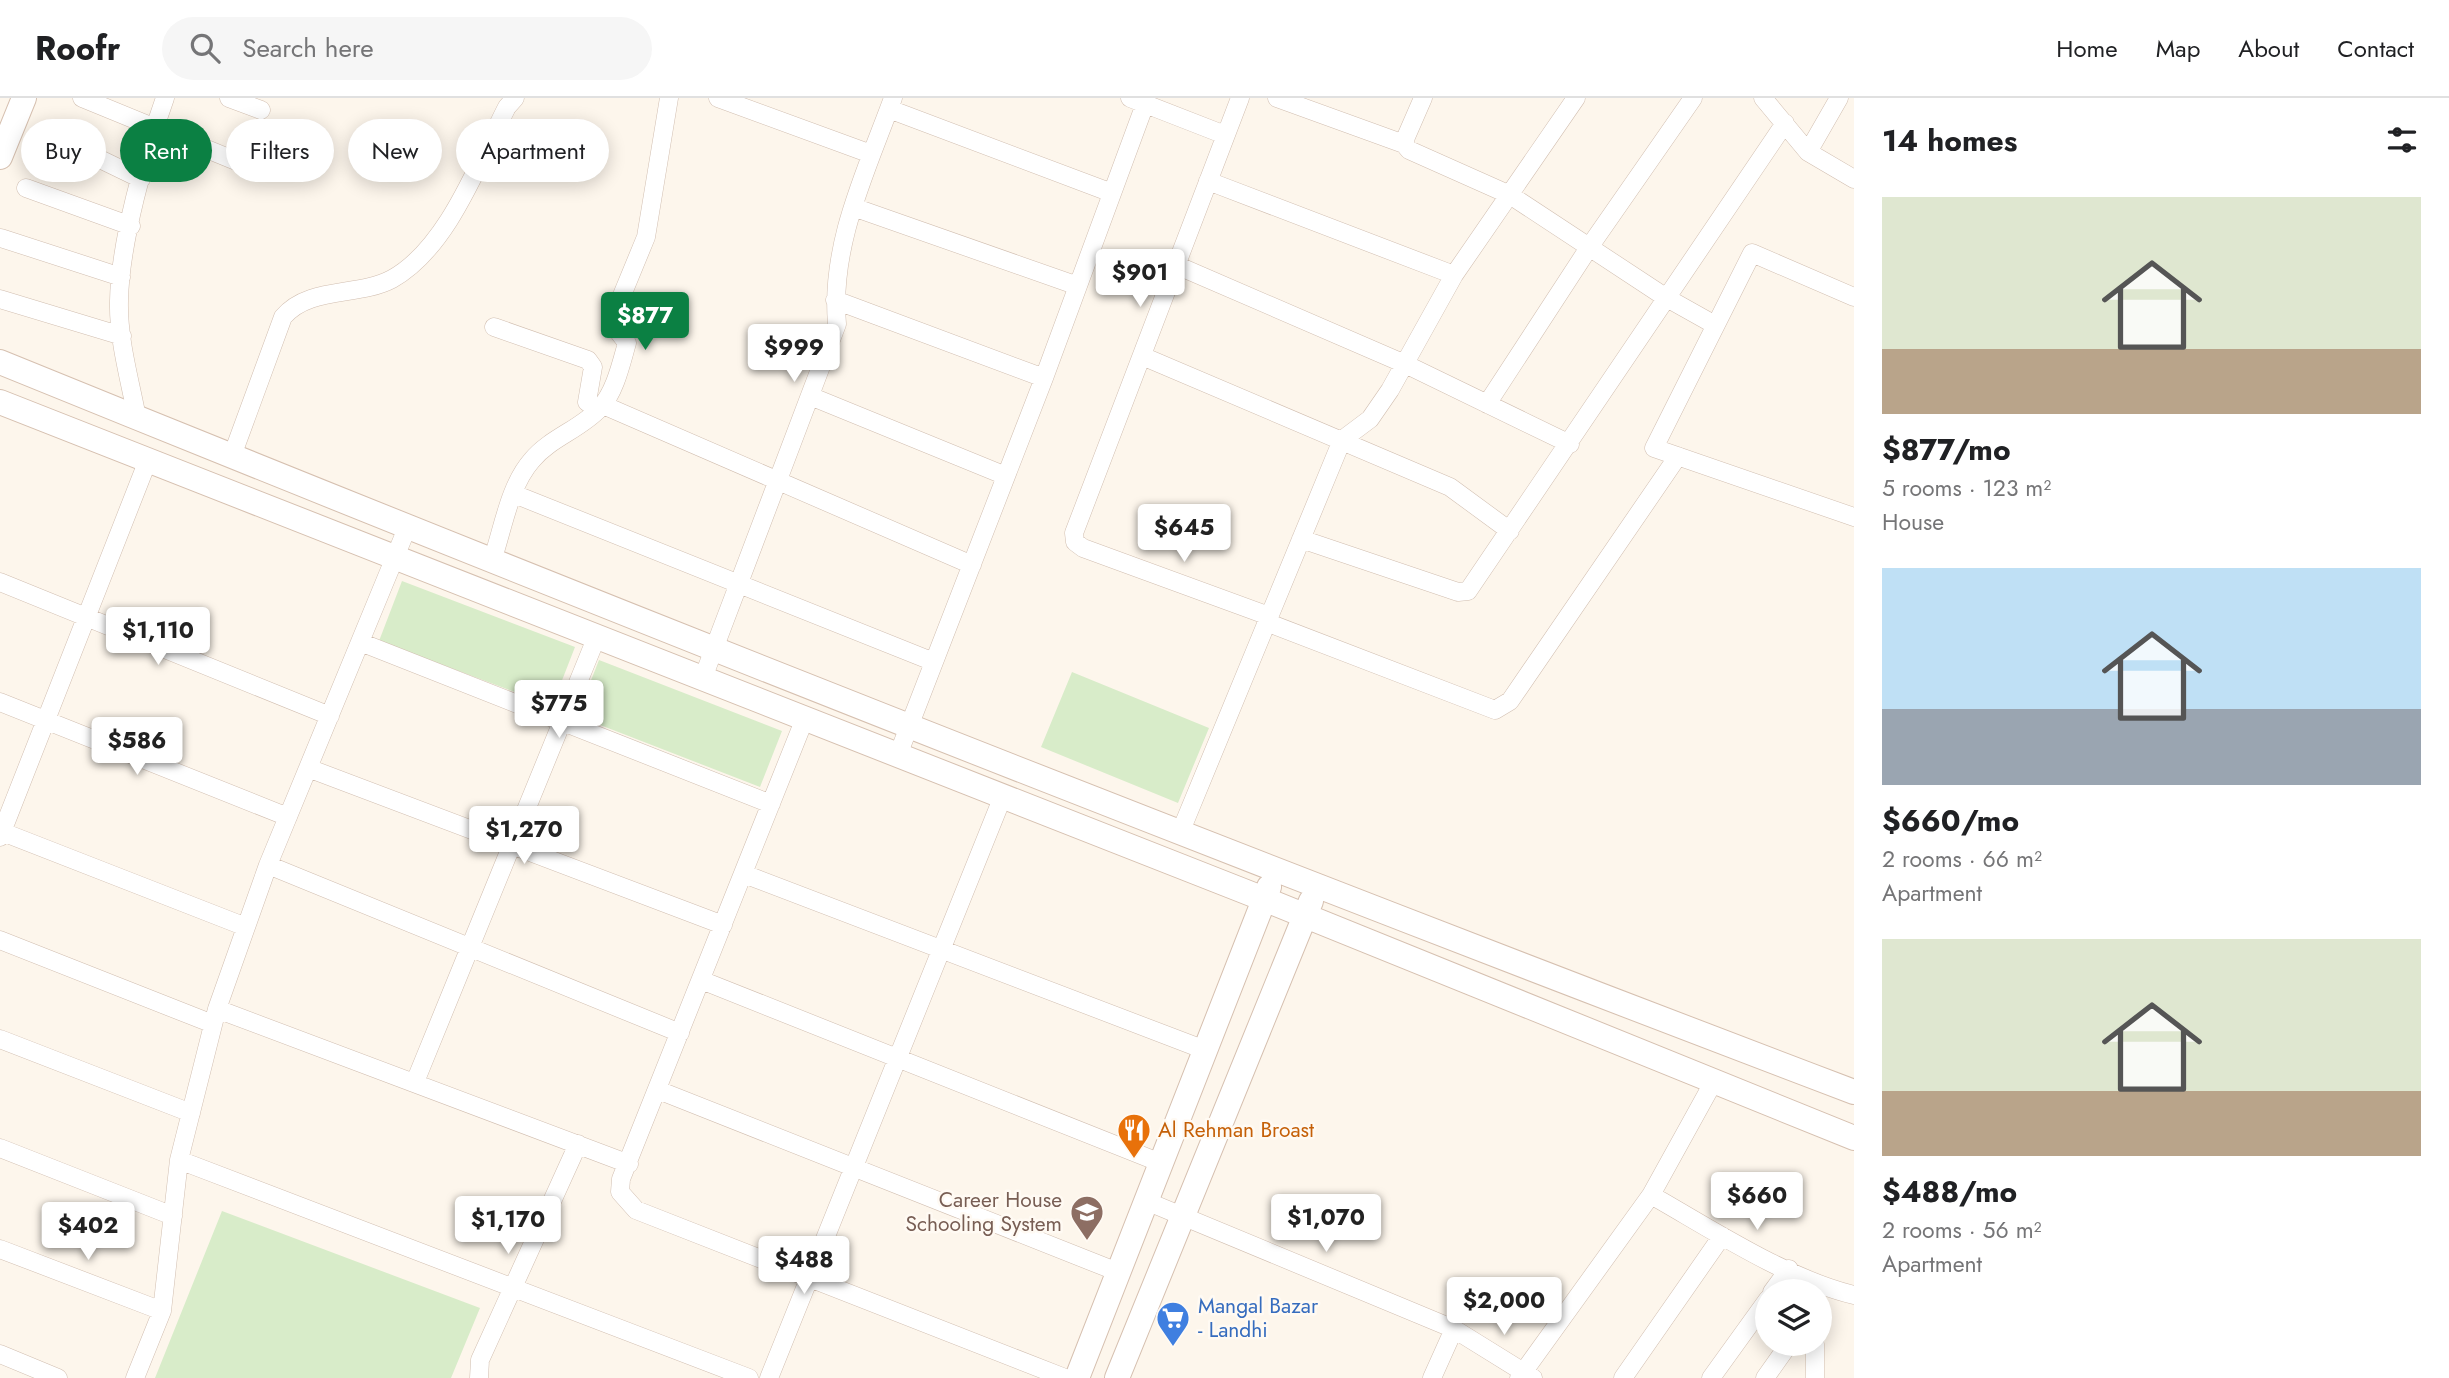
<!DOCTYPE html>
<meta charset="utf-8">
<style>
:root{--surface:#fff;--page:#f6f6f6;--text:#202124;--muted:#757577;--line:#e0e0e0;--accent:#0b8043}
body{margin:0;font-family:Jost,sans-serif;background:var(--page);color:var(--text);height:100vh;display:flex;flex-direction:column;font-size:26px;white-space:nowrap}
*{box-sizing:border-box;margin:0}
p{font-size:23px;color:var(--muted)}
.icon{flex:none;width:38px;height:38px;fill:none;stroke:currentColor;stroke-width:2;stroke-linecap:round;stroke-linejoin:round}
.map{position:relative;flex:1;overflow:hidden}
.side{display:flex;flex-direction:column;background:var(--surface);width:595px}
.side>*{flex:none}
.top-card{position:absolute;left:21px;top:21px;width:665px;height:63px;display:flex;gap:14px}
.fabs{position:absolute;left:1755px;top:1181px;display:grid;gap:14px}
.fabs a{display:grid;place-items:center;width:77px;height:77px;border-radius:50%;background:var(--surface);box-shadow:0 4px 18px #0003;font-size:35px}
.price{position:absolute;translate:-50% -60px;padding:0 16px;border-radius:7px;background:#fff;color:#222;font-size:23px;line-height:46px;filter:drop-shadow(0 2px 4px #0008)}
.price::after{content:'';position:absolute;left:50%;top:42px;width:21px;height:16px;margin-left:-10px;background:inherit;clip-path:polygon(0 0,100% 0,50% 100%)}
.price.selected{background:var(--accent);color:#fff}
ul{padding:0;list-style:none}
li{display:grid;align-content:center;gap:14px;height:371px;padding:0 28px}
li span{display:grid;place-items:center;height:217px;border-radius:0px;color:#555}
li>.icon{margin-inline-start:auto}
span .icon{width:126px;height:126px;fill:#fffc;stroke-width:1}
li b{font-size:30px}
h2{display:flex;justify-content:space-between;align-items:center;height:84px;padding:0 28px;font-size:30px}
.chip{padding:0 24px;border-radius:32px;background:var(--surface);box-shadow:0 4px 18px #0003;font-size:24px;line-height:63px}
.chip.selected{background:var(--accent);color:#fff}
header{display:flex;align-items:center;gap:42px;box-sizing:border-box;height:98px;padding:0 35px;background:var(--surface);border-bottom:2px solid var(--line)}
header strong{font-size:33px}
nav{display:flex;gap:38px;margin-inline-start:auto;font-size:24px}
.search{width:490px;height:63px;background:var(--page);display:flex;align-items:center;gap:18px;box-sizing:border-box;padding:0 24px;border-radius:38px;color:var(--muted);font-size:26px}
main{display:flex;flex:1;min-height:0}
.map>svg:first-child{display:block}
.grass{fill:#d8ecc9}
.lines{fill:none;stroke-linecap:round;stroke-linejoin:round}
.street-casing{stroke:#d1beb0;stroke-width:19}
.secondary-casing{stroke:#d6c0b0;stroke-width:26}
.street{stroke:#fff;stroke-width:18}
.secondary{stroke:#fff;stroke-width:24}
.labels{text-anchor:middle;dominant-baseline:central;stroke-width:5;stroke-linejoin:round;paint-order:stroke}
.food-label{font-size:21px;fill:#c56008;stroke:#fffaf3;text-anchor:start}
.education-label{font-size:21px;fill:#785e54;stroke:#fffaf3;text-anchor:end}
.shop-label{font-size:21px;fill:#366cbe;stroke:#fffaf3;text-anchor:start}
</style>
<header>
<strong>Roofr</strong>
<div class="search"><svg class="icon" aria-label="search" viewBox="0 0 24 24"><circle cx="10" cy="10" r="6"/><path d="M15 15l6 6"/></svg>Search here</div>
<nav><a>Home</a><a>Map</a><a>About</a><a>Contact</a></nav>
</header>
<main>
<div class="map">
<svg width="1854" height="1280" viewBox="0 0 1854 1280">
<rect width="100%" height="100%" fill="#fdf6ec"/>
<!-- grass -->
<path class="grass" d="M 402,483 L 575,549 L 552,608 L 379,543 Z
M 599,562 L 782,633 L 760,689 L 577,618 Z
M 1072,574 L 1209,630 L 1178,705 L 1041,649 Z
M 222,1113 L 480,1210 L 451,1280 L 155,1280 Z"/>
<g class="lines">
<defs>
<path id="street" d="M 82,0 L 253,70
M 229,0 L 261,12
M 718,0 L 871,56
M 1130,0 L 1225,37
M 1240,0 L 1074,435 L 1075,444 L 1083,450 L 1269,518
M 1277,0 L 1404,46
M 1423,0 L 1406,39 L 1404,46 L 1409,52 L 1510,97 L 1665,199 L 1715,227
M 1763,0 L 1808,54 L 1854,81
M 889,11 L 1112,95
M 44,34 L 141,81
M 1808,54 L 1839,0
M 1208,83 L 1454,177
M 26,90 L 131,128
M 853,109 L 1078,188
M 1,140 L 121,179
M 1176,167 L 1405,266 L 1570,346
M 1854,199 L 1752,155 L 1654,350 L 1854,419
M 0,201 L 122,238
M 835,202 L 1044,280
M 494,229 L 588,262 L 593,269 L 587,304 L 598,312
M 1142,258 L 1450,389 L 1510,433
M 810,298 L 1006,378
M 1487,306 L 1590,148 L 1693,0
M 603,307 L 972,467
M 137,320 C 130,282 118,242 119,203 C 120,144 145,56 165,0
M 232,358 L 283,219 C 309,188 358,199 392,181 C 448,150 479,63 507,9 L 515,0
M 514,396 L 934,564
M 1301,441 L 1458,494 L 1468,493 L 1785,25
M 492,463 C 503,431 509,388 532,362 C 550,340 581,331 600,310 C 615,294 621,266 627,245 L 611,224 L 646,139 L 669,0
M 0,484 L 330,618
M 1266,524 L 1495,612 L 1510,603 L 1678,358
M 360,544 L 771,706
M 703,580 L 837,226 C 830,146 866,74 893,0
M 0,604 L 288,719
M 805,620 L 621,1081 L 620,1094 L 636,1112 L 1065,1280
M 898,657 L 1044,280 L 1145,6
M 308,670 L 723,827
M 0,733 L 246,829
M 1180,735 L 1342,342 L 1370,321 L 1390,292 L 1454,177 L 1576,0
M 0,739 L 148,362
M 268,767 L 680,935
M 744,776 L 1205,952
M 0,842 L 213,926
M 701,882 L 1161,1065
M 217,911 L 629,1066
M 0,941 L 191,1015
M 415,984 L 597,538
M 658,992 L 1118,1174
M 0,1050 L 173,1118
M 179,1062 L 749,1280
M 1651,1097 C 1711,1131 1787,1181 1854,1197
M 1146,1103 L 1454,1231 L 1533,1280
M 0,1151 L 162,1213
M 1772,1194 L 1789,1171
M 1815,1246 L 1815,1280
M 0,1256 L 58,1280
M 135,1280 L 162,1213 L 179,1062 L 217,911 L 268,767 L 407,430
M 479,1280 L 480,1262 L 578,1046
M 769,1280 L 1003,698
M 1432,1280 L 1454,1231
M 1519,1280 L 1651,1097 L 1714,983
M 1623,1280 L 1722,1138
M 1711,1280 L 1768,1201
M 1765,1280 L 1789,1246"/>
<path id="secondary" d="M 0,59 L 24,0
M 0,264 C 615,514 1233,758 1854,994
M 0,304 L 1264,801 L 1854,1040
M 1077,1280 L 1269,789
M 1117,1280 L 1311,803"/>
</defs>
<!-- street casing -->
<use href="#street" class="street-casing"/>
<!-- secondary casing -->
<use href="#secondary" class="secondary-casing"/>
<!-- street -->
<use href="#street" class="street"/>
<!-- secondary -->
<use href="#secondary" class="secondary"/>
</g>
<!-- icons -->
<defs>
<symbol id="restaurant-pin" viewBox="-11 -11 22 30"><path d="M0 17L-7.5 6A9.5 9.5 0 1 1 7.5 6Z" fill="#e8710a" stroke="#fffaf3"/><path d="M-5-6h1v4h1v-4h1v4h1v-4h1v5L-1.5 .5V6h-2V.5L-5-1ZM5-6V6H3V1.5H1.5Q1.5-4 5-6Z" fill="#fff"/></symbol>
<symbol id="school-pin" viewBox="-11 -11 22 30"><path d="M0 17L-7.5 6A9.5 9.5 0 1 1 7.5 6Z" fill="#8d6e63" stroke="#fffaf3"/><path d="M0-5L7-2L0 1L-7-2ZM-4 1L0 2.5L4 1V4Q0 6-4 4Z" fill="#fff"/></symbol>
<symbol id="supermarket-pin" viewBox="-11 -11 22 30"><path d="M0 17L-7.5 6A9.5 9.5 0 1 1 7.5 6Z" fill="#3f7fe0" stroke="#fffaf3"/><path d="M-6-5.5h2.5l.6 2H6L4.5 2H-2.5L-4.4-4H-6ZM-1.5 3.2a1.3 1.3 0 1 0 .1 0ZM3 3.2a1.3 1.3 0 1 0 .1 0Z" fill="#fff"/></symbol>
</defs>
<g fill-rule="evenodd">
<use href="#restaurant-pin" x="1115" y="1013" width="38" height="52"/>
<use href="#school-pin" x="1068" y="1095" width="38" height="52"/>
<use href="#supermarket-pin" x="1154" y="1201" width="38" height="52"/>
</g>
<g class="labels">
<!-- food labels -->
<g class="food-label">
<text x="1158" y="1032">Al Rehman Broast</text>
</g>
<!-- education labels -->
<g class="education-label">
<text x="1062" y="1102">Career House<tspan x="1062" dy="24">Schooling System</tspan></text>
</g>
<!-- shop labels -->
<g class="shop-label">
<text x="1198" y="1208">Mangal Bazar<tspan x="1198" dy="24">- Landhi</tspan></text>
</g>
</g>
</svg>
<div class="fabs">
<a><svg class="icon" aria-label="layers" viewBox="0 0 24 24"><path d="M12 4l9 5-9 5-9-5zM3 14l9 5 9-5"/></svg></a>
</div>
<b class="price" style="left:1140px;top:211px">$901</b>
<b class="price selected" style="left:645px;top:254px">$877</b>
<b class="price" style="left:794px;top:286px">$999</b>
<b class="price" style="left:1184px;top:466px">$645</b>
<b class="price" style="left:158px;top:569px">$1,110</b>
<b class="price" style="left:559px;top:642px">$775</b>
<b class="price" style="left:137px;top:679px">$586</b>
<b class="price" style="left:524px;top:768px">$1,270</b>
<b class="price" style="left:1757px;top:1134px">$660</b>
<b class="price" style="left:1326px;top:1156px">$1,070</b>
<b class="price" style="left:508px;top:1158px">$1,170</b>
<b class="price" style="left:88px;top:1164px">$402</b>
<b class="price" style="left:804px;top:1198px">$488</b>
<b class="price" style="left:1504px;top:1239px">$2,000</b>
<div class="top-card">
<a class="chip">Buy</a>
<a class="chip selected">Rent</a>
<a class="chip">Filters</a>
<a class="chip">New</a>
<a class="chip">Apartment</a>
</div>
</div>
<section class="side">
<h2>14 homes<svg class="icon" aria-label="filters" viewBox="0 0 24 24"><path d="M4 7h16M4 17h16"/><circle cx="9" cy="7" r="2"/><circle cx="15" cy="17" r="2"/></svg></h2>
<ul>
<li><span style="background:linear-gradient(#dfe7d0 70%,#b9a48a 0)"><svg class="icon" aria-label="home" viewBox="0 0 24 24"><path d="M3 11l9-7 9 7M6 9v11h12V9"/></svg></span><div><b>$877/mo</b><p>5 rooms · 123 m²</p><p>House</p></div></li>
<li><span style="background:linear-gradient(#bfe0f5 65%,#9aa5b1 0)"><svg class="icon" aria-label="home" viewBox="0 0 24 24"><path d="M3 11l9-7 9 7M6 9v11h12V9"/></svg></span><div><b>$660/mo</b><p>2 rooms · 66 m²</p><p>Apartment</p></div></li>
<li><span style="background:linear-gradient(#dfe7d0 70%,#b9a48a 0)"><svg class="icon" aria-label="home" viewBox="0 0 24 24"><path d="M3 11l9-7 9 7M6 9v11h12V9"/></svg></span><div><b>$488/mo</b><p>2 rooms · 56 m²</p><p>Apartment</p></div></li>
</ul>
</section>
</main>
